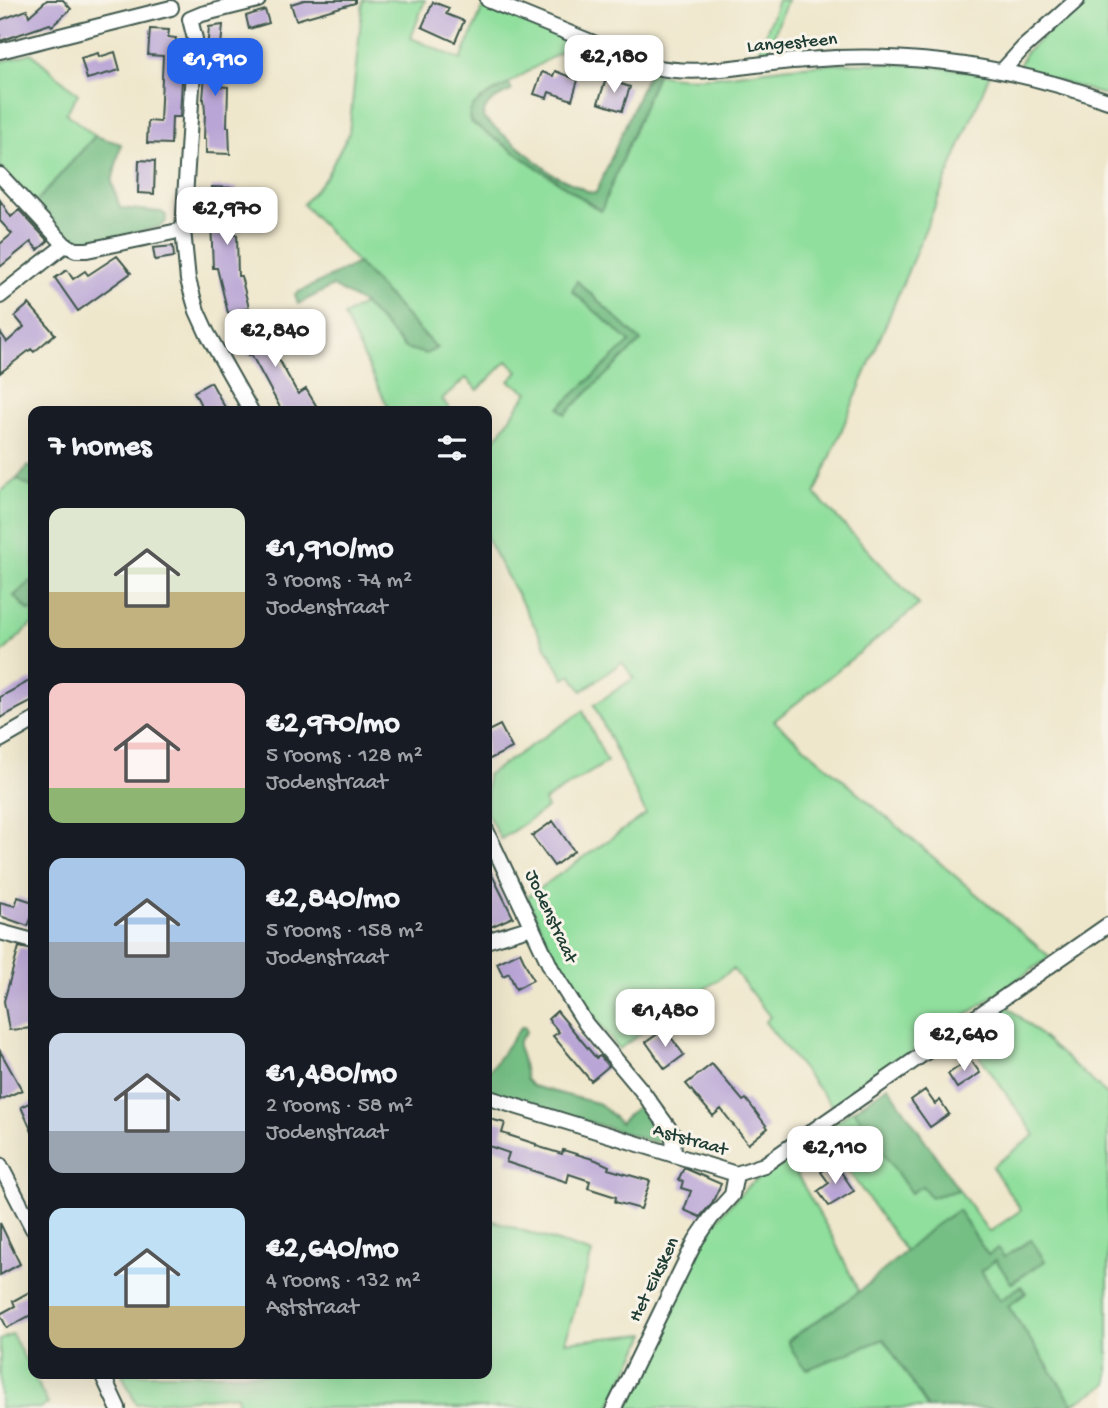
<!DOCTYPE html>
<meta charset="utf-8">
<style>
:root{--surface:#171b24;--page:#242831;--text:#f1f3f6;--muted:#9ea1a6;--accent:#2563eb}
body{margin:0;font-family:"Gochi Hand",sans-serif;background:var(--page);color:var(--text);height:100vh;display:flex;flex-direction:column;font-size:26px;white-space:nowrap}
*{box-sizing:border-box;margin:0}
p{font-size:23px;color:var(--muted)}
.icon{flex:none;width:38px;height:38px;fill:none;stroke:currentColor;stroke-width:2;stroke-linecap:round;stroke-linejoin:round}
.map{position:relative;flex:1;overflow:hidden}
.panel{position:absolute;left:28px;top:406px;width:464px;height:973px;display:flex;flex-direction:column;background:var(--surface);border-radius:14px;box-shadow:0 7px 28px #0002}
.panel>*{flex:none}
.price{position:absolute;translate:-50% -60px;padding:0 16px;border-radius:14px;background:#fff;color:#222;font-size:23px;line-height:46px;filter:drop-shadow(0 2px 4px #0008)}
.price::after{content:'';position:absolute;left:50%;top:42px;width:21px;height:16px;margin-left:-10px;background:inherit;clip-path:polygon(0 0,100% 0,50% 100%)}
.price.on{background:var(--accent);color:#fff}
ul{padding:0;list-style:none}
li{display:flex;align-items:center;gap:21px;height:175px;padding:0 21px}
li span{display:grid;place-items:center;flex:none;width:196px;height:140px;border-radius:14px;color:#555}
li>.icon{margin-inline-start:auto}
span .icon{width:84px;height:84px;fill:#fffc;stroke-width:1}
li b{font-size:30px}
h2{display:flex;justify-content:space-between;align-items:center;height:84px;padding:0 21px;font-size:30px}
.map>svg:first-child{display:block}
.green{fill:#90df9d;stroke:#588e68;stroke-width:2;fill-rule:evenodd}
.forest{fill:#74be84;stroke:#4a7e5c;stroke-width:2}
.building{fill:#baa6d6}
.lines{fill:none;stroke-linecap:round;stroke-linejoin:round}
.minor-casing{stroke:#3e564b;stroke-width:18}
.minor{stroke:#fff;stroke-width:14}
.labels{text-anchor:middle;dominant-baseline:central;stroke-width:6;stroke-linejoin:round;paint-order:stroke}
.street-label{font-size:19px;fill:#1f3d34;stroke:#f7f3e8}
</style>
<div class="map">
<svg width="1108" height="1408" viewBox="0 0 1108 1408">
<rect width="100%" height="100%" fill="#f7f3e8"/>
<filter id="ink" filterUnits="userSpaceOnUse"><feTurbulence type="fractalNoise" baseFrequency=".0143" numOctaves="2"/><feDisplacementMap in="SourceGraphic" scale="14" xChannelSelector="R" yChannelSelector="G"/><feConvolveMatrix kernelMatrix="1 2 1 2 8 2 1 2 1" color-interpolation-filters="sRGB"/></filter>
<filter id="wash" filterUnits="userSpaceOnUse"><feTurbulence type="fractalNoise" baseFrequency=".00686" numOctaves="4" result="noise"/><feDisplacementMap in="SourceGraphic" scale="28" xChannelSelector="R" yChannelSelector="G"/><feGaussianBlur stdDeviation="1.57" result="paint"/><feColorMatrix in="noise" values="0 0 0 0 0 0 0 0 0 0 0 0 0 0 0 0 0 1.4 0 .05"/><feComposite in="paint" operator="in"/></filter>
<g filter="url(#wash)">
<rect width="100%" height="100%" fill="#efe7cc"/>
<!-- green -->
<path class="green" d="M 363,0 L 425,0 L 411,38 L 461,60 L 484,5 L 575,43 L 481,100 L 469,118 L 471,122 L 600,211 L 657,74 C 701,84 747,71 791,67 C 857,60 924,63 990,74 L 815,494 L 919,605 L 774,721 L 1050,957 L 833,1107 L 765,1022 L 770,1017 L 733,969 L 619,1049 L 578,996 L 552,952 L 527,897 L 646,814 L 594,705 L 634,678 L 622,662 L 582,691 L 571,675 L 564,679 L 487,540 L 487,458 L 493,450 L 490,447 L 528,392 L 509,381 L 518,372 L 507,361 L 478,390 L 466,378 L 442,399 L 451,411 L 390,411 L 344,316 L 364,304 L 405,348 L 436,348 L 303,204 L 326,177 L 349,133 ZM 577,281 L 641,341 L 559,408 L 631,342 L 572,291 Z
M 778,0 L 787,0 L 766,57 L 757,58 Z
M 1084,0 L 1108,0 L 1108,96 L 1018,69 L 1025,53 Z
M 31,53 L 78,94 L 66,113 L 95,136 L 35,203 L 0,166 L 0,62 Z
M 17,479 L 33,488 L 33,579 L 14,596 L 29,611 L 33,608 L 33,623 L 0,655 L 0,492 Z
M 583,711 L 607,762 L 544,801 L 547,808 L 501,839 L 487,814 L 487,775 Z
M 1006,1005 L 1108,1095 L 1108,1384 L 1073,1404 L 1008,1306 L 1026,1293 L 1021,1286 L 1000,1300 L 981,1270 L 996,1260 L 1012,1283 L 1045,1261 L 1031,1240 L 1004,1258 L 988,1255 L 933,1227 L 906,1252 L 821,1132 L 854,1110 L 911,1193 L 923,1185 L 931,1197 L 959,1190 L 989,1232 L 1021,1210 L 992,1167 L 1035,1135 L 963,1032 Z
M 787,1157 L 833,1238 L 859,1292 L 788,1340 L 808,1369 L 884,1339 L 928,1408 L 620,1408 L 699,1245 L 725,1210 L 748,1186 Z
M 487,1219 L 592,1253 L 565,1342 L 646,1334 L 609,1408 L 238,1408 L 237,1395 L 136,1404 L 122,1374 L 486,1374 Z
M 12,1334 L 48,1404 L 40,1408 L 0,1408 L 0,1340 Z"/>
<!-- forest -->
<path class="forest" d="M 649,71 L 657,74 L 601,211 L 471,122 C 462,103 496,92 509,84 L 512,90 C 499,97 484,101 483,118 L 552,174 L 589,192 L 596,193 Z
M 95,136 L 121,144 L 112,182 L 120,208 L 161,212 L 166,215 L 166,222 L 159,227 L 92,243 C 63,240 54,222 35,203 Z
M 358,263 L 432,344 L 437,348 L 426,354 L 405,348 L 364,304 L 333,286 L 298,304 L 295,294 Z
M 577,281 L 641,341 L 565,414 L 559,408 L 630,342 L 572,291 Z
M 28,466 L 33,469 L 33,488 L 17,479 Z
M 33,579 L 33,608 L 30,611 L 14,596 Z
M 521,1027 L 525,1027 L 526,1032 L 519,1041 L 518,1046 L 522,1058 L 526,1079 L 532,1086 L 600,1104 L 620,1123 L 640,1104 L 664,1135 L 661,1142 L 653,1142 L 487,1090 L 488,1073 Z
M 888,1086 L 959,1190 L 931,1197 L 922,1186 L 911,1193 L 854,1110 Z
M 958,1210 L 988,1255 L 998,1248 L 1004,1257 L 1031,1240 L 1045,1261 L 1011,1283 L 996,1260 L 981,1271 L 1000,1300 L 1021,1286 L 1026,1293 L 1008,1306 L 1073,1404 L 1066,1408 L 928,1408 L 884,1339 L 808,1369 C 798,1364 792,1350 788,1341 L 859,1292 L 933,1227 Z"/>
<g id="blocks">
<!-- building -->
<path class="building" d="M 47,0 L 63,0 L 71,9 L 52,26 L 50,24 L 0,41 L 0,20 L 27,10 L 29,16 Z
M 304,0 L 355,0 L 355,3 L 296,20 L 291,4 Z
M 433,2 L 449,8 L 446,14 L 464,21 L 455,42 L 422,27 Z
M 265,10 L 269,23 L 249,29 L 246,16 Z
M 223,25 L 217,86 L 228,87 L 227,127 L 229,127 L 230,154 L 206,153 L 206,139 L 204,139 L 205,112 L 204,99 L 203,99 L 209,27 Z
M 150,29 L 169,30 L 168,37 L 176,38 L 174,60 L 183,61 L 180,117 L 172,117 L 171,144 L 147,143 L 148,121 L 160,122 L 163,56 L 148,55 Z
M 115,52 L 120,70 L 87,79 L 81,58 L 98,53 L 99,57 Z
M 555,71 L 578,80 L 572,100 L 549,92 L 547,98 L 534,94 L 542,72 L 553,76 Z
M 606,79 L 630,87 L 622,111 L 598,103 Z
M 139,160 L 155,161 L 154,194 L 138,193 Z
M 212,187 L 237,188 L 235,235 L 237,235 L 238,276 L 241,276 L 249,308 L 228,313 L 217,268 L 213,268 L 211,220 Z
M 0,200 L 11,217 L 19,210 L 48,241 L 38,250 L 31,242 L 0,267 L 0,244 L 12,234 L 0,221 Z
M 173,246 L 174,257 L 155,260 L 153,248 Z
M 117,256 L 131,273 L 78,311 L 55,278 L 67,270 L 73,279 L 85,271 L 88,275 Z
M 29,304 L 55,334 L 34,352 L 31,349 L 0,373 L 0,332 L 7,342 L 24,327 L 15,316 Z
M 263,317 L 276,339 L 270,343 L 298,394 L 306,389 L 317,407 L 311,411 L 282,411 L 251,354 L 248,356 L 239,340 L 255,330 L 251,324 Z
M 211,382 L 227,411 L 204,411 L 194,392 Z
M 33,679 L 33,701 L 0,718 L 0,697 Z
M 500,725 L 512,748 L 486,761 L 486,732 Z
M 553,821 L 574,851 L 554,866 L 532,836 Z
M 486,863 L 513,917 L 486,929 Z
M 18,897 L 33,902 L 33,914 L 28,926 L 0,916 L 0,902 L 15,906 Z
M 19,947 L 33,950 L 33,1028 L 9,1030 L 4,1001 Z
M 520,952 L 533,980 L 516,989 L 509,973 L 503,976 L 497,963 Z
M 557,1011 L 596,1058 L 600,1056 L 609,1066 L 591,1081 L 553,1036 L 559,1032 L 548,1019 Z
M 665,1029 L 684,1055 L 665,1069 L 646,1042 Z
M 0,1051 L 22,1090 L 0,1100 Z
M 970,1059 L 980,1073 L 957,1088 L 948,1074 Z
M 712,1064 L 743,1101 L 746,1099 L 768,1128 L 748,1144 L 721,1109 L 713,1116 L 686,1084 Z
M 925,1090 L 935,1104 L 940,1100 L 949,1114 L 930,1127 L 911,1100 Z
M 33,1101 L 33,1134 L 21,1107 Z
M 486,1118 L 505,1123 L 502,1133 L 536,1144 L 536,1146 L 562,1154 L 563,1150 L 596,1160 L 609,1166 L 608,1169 L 650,1181 L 641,1209 L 615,1202 L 616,1197 L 588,1188 L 590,1181 L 569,1174 L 567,1182 L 506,1162 L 509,1153 L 486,1145 Z
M 835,1163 L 854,1191 L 829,1206 L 818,1191 L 829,1183 L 821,1172 Z
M 684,1168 L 721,1184 L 712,1203 L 700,1217 L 684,1210 L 691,1191 L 681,1188 L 683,1181 L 678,1180 Z
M 0,1223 L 20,1264 L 0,1275 Z
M 33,1290 L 33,1314 L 7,1328 L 0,1314 L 15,1306 L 13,1301 Z"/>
</g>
</g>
<g filter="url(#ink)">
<use href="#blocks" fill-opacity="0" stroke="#3e564b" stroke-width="2"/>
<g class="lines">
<defs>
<path id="minor" d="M 488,0 L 650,66 C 696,77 737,66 782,62 C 800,60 818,59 835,58 C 928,54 1021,70 1108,101
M 190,19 L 195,39 L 183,230 L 188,280 L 197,311 L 207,333 L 251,411
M 190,19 L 202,14 L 258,0
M 0,51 L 171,8
M 1002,71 L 1023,48 L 1077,0
M 0,175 L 65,245 L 76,250 L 87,250 L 183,230
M 0,296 L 65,245
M 0,740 L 33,721
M 486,830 L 552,970 L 586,1024 L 642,1091 L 673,1134 L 674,1155
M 0,932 L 33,941
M 486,941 L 532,927
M 486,1097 L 736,1174 L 764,1165 L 1108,925
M 0,1165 L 33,1229
M 102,1374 L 118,1408
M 614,1408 L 696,1240 L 711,1218 L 732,1195 L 736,1174"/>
</defs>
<!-- minor casing -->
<use href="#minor" class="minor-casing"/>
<!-- minor -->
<use href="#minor" class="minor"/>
</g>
</g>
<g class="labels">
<!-- street labels -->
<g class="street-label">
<text transform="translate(792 44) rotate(-5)">Langesteen</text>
<text transform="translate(550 917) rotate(65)">Jodenstraat</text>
<text transform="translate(690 1141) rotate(16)">Aststraat</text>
<text transform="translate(655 1280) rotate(-64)">Het Eiksken</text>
</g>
</g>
</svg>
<b class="price" style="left:614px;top:95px">€2,180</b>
<b class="price on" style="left:215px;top:98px">€1,910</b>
<b class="price" style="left:227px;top:247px">€2,970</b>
<b class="price" style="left:275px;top:369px">€2,840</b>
<b class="price" style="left:665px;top:1049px">€1,480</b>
<b class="price" style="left:964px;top:1073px">€2,640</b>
<b class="price" style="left:835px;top:1186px">€2,110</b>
<section class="panel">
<h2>7 homes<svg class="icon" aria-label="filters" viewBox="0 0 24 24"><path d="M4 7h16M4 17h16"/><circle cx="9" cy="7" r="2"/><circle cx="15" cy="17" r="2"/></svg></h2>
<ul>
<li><span style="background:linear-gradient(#dfe7d0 60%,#c2b280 0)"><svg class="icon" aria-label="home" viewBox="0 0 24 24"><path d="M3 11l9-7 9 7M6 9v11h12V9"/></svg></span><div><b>€1,910/mo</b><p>3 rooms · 74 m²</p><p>Jodenstraat</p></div></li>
<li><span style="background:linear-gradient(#f6c9c9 75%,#8fb573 0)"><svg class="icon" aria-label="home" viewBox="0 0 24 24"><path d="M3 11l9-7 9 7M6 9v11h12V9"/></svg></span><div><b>€2,970/mo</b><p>5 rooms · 128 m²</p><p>Jodenstraat</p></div></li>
<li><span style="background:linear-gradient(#a9c7e8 60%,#9aa5b1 0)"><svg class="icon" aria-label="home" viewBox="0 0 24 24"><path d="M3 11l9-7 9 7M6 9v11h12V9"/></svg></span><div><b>€2,840/mo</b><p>5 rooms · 158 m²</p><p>Jodenstraat</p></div></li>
<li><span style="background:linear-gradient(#c9d6e8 70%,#9aa5b1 0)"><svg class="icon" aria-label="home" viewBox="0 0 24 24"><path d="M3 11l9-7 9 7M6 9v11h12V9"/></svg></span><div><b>€1,480/mo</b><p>2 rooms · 58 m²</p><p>Jodenstraat</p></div></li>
<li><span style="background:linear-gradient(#bfe0f5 70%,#c2b280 0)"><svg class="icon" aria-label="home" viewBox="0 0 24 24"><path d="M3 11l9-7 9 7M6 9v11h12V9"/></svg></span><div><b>€2,640/mo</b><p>4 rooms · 132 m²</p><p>Aststraat</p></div></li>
</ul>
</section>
</div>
